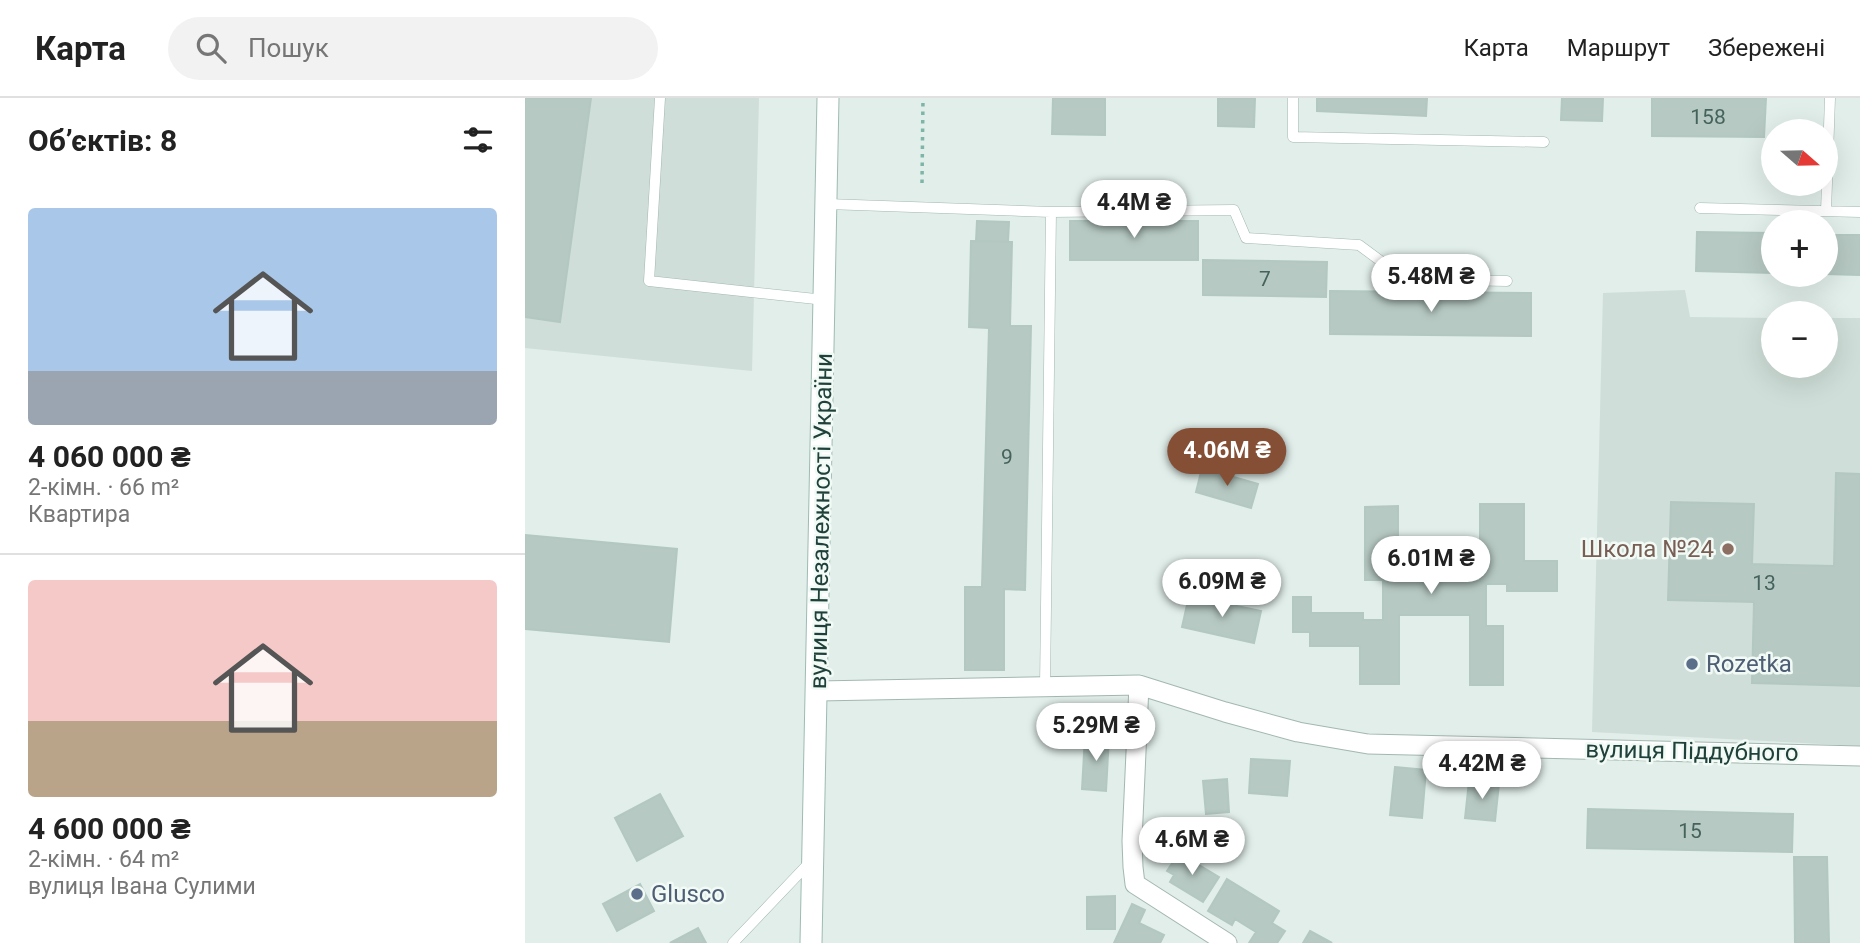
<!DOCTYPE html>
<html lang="uk">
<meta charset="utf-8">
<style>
:root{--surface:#fff;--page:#f2f2f2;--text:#222;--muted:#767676;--line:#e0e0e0;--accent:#854f36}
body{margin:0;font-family:Roboto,sans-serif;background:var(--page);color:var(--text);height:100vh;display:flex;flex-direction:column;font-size:26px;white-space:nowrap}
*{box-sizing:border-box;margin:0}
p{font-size:23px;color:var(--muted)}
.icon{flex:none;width:38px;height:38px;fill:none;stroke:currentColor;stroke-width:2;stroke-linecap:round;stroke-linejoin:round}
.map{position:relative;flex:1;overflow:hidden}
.side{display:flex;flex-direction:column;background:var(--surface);width:525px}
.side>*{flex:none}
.needle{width:46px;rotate:110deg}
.tools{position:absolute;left:1236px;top:21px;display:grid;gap:14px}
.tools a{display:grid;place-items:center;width:77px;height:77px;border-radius:50%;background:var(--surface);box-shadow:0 7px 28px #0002;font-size:35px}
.price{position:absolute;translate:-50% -60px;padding:0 16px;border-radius:24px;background:#fff;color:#222;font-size:23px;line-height:46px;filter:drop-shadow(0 2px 4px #0008)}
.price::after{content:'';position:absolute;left:50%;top:42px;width:21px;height:16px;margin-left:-10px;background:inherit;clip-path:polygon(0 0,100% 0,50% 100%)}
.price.selected{background:var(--accent);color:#fff}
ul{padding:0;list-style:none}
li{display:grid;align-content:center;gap:14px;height:371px;padding:0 28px}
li+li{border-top:2px solid var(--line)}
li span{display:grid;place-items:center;height:217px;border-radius:7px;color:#555}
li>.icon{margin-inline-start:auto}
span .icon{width:126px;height:126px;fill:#fffc;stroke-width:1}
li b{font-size:30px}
h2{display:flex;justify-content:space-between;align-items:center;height:84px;padding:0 28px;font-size:30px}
header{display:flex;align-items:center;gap:42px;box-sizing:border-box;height:98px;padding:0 35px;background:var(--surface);border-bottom:2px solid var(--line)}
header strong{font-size:33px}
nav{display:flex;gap:38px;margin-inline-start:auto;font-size:24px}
.search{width:490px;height:63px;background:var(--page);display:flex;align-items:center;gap:18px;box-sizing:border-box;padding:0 24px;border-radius:38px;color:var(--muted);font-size:26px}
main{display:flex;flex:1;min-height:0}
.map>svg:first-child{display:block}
.built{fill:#cfded8}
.building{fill:#b6c9c2;stroke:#b3c8c1;stroke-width:2}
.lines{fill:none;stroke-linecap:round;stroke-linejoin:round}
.lane-casing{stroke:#a3b7b1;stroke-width:11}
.street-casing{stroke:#a3b7b1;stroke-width:21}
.secondary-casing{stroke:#9ebbb3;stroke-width:23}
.path{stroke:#7eb5a8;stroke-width:3.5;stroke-dasharray:3.5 5;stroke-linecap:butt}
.lane{stroke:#fff;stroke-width:10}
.street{stroke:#fff;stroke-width:19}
.secondary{stroke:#fff;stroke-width:21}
.education-dot{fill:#8d6e63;stroke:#f2faf6;stroke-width:2.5}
.service-dot{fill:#5c6f8a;stroke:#f2faf6;stroke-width:2.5}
.labels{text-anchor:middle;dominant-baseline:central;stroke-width:5;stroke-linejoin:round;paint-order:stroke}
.number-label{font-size:21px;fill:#45635c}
.street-label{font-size:24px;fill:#1f413a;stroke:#f2faf6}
.education-label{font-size:24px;fill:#785e54;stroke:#f2faf6;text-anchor:end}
.service-label{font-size:24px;fill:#4e5e75;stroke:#f2faf6;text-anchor:start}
</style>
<header>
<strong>Карта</strong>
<div class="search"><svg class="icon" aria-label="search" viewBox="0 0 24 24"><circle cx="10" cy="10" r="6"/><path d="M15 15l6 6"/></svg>Пошук</div>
<nav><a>Карта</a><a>Маршрут</a><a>Збережені</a></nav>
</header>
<main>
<section class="side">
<h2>Об’єктів: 8<svg class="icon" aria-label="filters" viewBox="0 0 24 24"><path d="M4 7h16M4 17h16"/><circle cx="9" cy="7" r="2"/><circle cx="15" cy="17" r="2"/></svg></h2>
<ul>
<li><span style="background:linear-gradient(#a9c7e8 75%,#9aa5b1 0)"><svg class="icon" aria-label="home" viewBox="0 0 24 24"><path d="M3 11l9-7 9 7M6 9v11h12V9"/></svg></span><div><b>4 060 000 ₴</b><p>2-кімн. · 66 m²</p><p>Квартира</p></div></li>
<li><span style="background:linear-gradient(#f6c9c9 65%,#b9a48a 0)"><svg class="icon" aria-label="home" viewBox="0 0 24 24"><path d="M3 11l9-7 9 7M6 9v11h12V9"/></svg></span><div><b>4 600 000 ₴</b><p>2-кімн. · 64 m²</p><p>вулиця Івана Сулими</p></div></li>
</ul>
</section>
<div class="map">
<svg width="1335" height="845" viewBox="0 0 1335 845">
<rect width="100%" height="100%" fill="#e1eee9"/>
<!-- built -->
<path class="built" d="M 0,0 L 234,0 L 227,273 L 0,250 Z
M 1160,192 L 1165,219 L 1248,220 L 1248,268 L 1300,268 L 1300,220 L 1335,220 L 1335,648 L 1067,634 L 1078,195 Z"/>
<!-- building -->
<path class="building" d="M 0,0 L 66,0 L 35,224 L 0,219 Z
M 528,0 L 580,0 L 580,37 L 527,36 Z
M 693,0 L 730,0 L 729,29 L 693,28 Z
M 792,0 L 902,0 L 901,18 L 792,13 Z
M 1037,0 L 1078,0 L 1077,23 L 1036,22 Z
M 1127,0 L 1241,0 L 1239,39 L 1127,38 Z
M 452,123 L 484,124 L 483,144 L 451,143 Z
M 545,123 L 673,123 L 673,162 L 545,162 Z
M 1172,134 L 1248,135 L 1248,175 L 1171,173 Z
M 1300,137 L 1335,137 L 1335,177 L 1300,176 Z
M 446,143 L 487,144 L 485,228 L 506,228 L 500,492 L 479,491 L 479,572 L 440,572 L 440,489 L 457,489 L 464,230 L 444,229 Z
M 678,162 L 802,164 L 801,199 L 678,197 Z
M 805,193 L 1006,195 L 1006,238 L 805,236 Z
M 677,370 L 733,386 L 726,410 L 671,394 Z
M 1311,375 L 1335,376 L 1335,588 L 1227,585 L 1229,504 L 1143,502 L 1146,404 L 1229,406 L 1227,466 L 1309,468 Z
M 955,406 L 999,406 L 999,463 L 1032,463 L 1032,493 L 982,493 L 982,486 L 961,486 L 961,528 L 978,528 L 978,587 L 945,587 L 945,517 L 874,517 L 874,586 L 835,586 L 835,548 L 785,548 L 785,534 L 768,534 L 768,499 L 786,499 L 786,515 L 838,515 L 838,522 L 858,522 L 858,482 L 840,482 L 840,409 L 873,408 L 873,483 L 955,483 Z
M 0,437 L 152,451 L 144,544 L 0,531 Z
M 664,498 L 736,513 L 729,545 L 657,529 Z
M 560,638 L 584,639 L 581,693 L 557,691 Z
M 726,661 L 765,663 L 762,698 L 724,695 Z
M 870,669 L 901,672 L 897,720 L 865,717 Z
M 702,681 L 704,714 L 681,716 L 678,683 Z
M 944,683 L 974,686 L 970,723 L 940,720 Z
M 135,696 L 158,738 L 112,763 L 90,720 Z
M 1063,711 L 1268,716 L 1267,754 L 1062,750 Z
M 654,755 L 694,779 L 678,804 L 645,784 L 649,777 L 642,773 Z
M 1269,759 L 1302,759 L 1304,845 L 1270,845 Z
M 702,781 L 754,813 L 747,825 L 760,833 L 752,845 L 724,845 L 731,834 L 710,821 L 707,827 L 683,813 Z
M 115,786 L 129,813 L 92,833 L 78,806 Z
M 590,798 L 590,831 L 562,831 L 562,799 Z
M 607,806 L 620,812 L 614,825 L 639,837 L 635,845 L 589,845 Z
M 173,830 L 181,845 L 145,845 Z
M 785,833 L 807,845 L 778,845 Z"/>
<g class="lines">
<defs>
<path id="lane" d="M 135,0 L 124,183 L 300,202
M 768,0 L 768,39 L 1019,44
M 302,106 L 526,114 L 520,588
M 1175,110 L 1335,114
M 1301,113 L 1305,0
M 526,114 L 709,112 L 721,140 L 834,147 L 880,181 L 982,183
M 208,845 L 286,763"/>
<path id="street" d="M 614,587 L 607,743 L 608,769 L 610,786 L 702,845
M 293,593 L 614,587 L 700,614 L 773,634 L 843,646 L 1335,658"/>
<path id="secondary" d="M 286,845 L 303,0"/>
</defs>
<!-- lane casing -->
<use href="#lane" class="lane-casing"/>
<!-- street casing -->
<use href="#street" class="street-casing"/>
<!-- secondary casing -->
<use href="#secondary" class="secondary-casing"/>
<!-- path -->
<path class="path" d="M 397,85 L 398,0"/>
<!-- lane -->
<use href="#lane" class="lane"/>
<!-- street -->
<use href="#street" class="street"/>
<!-- secondary -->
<use href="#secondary" class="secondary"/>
</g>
<!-- markers -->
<circle class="education-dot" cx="1203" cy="451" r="7"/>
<g class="service-dot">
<circle cx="1167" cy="566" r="7"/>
<circle cx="112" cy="796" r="7"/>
</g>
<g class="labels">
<!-- number labels -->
<g class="number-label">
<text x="1183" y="19">158</text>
<text x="740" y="181">7</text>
<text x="482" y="359">9</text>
<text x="1239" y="485">13</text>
<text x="1165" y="733">15</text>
</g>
<!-- street labels -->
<g class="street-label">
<text transform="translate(296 423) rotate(-89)">вулиця Незалежності України</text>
<text transform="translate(1167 653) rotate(1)">вулиця Піддубного</text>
</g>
<!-- education labels -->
<g class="education-label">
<text x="1189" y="451">Школа №24</text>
</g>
<!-- service labels -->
<g class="service-label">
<text x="1181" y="566">Rozetka</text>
<text x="126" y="796">Glusco</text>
</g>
</g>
</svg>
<div class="tools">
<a><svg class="needle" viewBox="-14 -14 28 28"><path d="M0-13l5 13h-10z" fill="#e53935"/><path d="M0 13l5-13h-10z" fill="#767676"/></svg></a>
<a>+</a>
<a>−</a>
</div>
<b class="price" style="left:609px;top:142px">4.4M ₴</b>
<b class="price" style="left:906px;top:216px">5.48M ₴</b>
<b class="price selected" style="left:702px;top:390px">4.06M ₴</b>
<b class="price" style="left:906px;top:498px">6.01M ₴</b>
<b class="price" style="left:697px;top:521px">6.09M ₴</b>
<b class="price" style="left:571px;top:665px">5.29M ₴</b>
<b class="price" style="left:957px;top:703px">4.42M ₴</b>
<b class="price" style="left:667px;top:779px">4.6M ₴</b>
</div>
</main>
